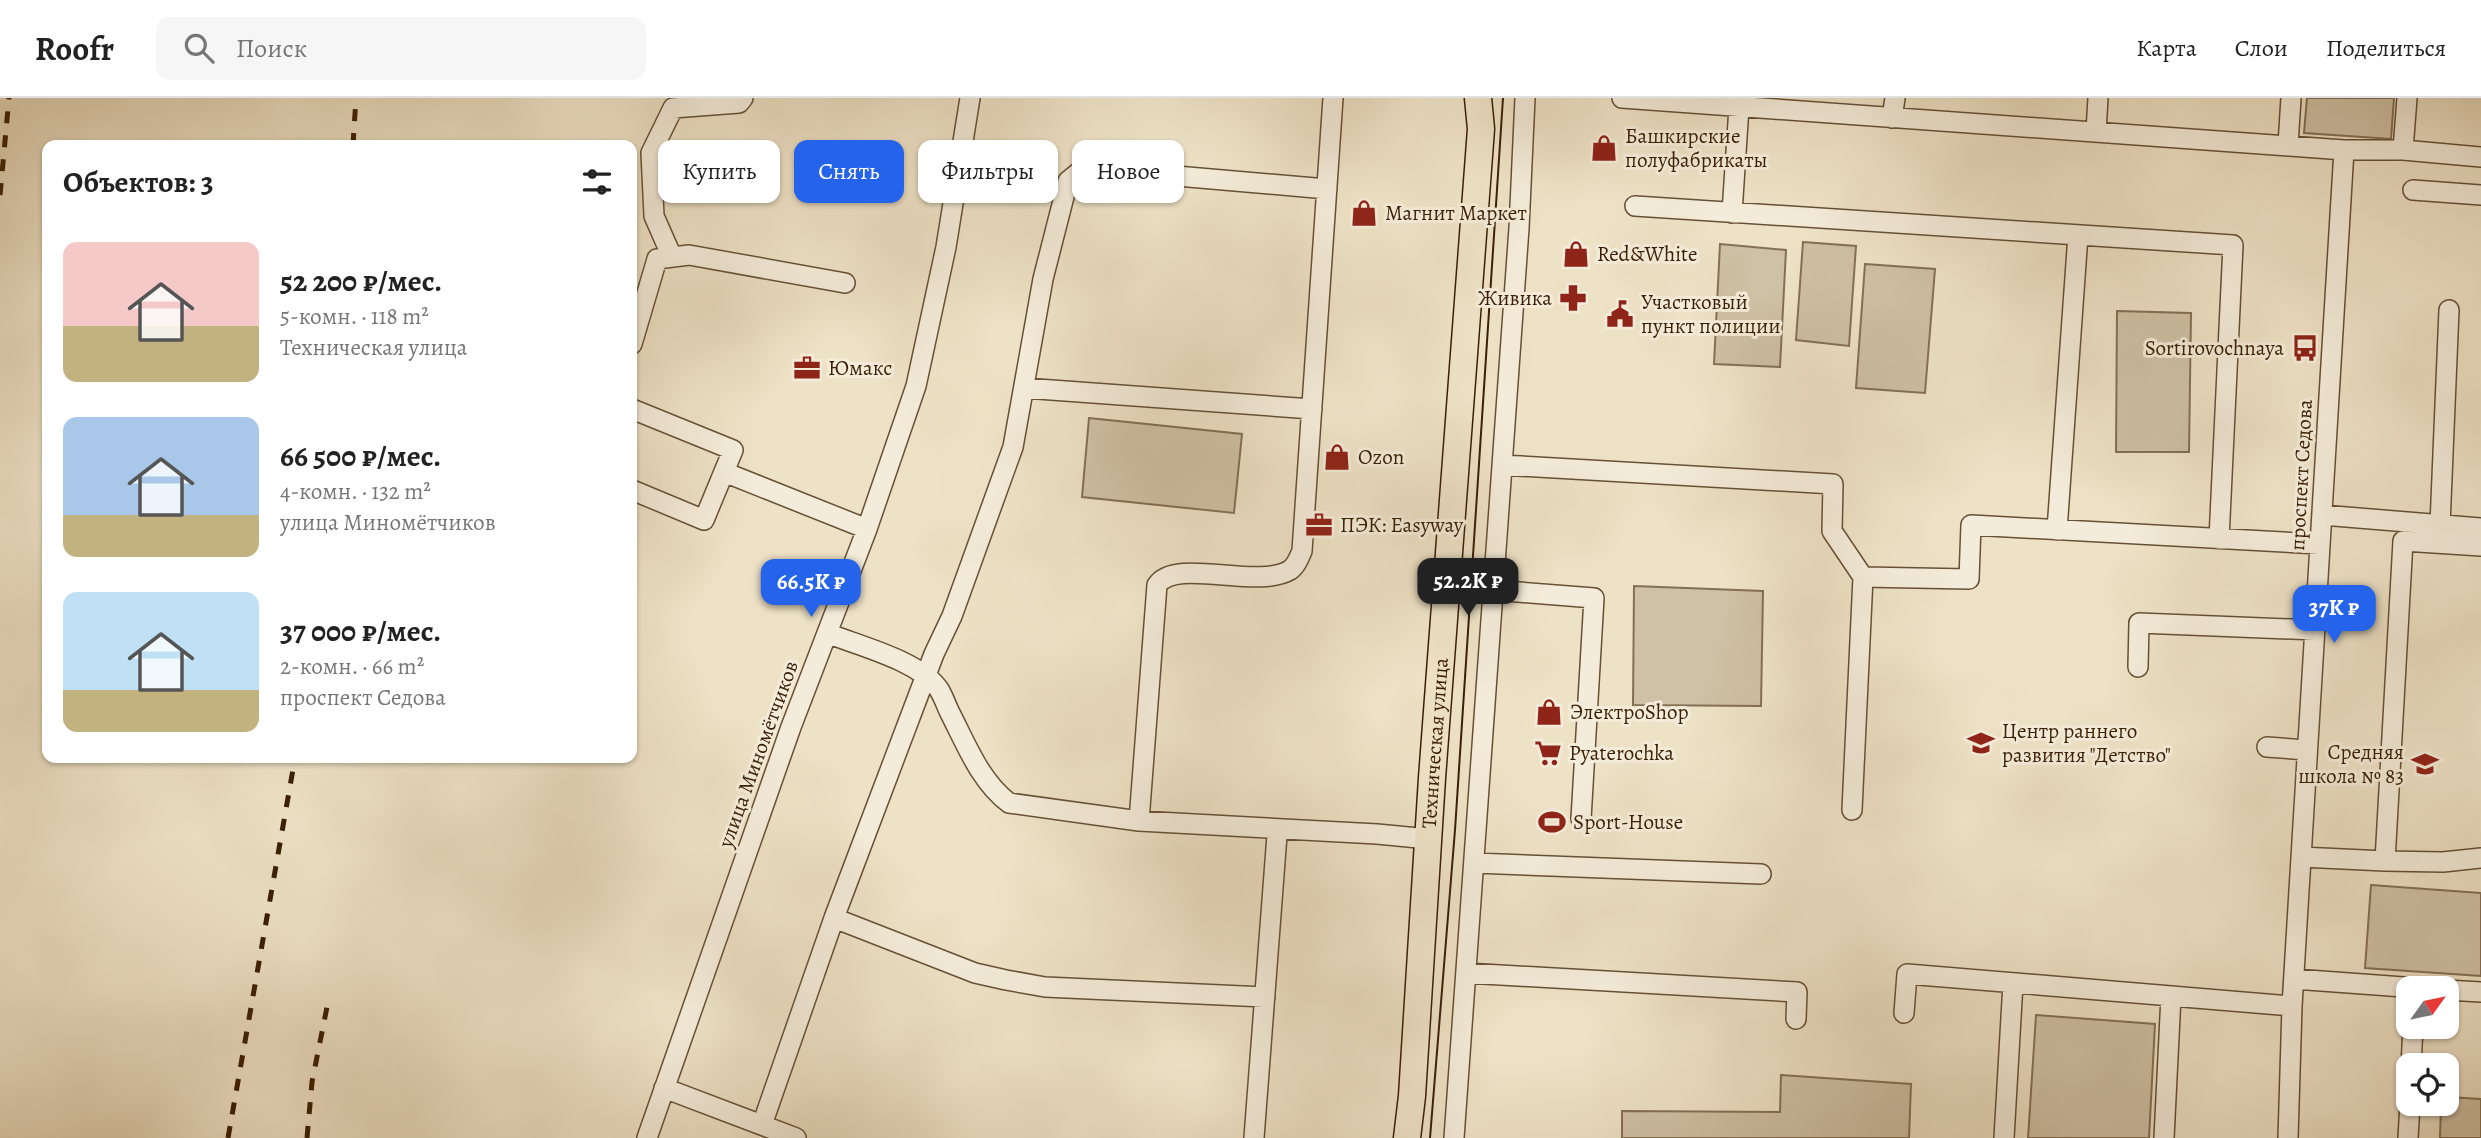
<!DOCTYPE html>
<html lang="ru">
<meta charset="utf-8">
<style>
:root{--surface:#fff;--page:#f6f6f6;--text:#222;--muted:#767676;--line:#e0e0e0;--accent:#2563eb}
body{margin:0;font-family:Alegreya,serif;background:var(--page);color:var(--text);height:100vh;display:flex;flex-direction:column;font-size:26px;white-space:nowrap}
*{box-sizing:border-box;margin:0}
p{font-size:23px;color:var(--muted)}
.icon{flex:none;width:38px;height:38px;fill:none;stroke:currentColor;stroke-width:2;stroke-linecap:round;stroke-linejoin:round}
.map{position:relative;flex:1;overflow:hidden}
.drawer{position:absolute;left:42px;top:42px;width:595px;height:623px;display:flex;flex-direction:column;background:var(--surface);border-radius:14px;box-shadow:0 2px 5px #0004}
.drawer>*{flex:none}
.banner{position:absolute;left:658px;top:42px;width:665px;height:63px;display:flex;gap:14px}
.needle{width:46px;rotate:57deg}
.buttons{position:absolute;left:2396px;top:878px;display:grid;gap:14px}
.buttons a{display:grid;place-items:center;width:63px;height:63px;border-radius:14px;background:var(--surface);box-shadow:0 2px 5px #0004;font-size:35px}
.price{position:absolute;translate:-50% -60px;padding:0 16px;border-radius:14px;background:var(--accent);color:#fff;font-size:23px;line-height:46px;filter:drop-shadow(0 2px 4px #0008)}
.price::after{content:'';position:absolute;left:50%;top:42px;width:21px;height:16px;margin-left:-10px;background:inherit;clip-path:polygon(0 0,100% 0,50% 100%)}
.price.active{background:#222;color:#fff}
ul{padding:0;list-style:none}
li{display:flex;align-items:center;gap:21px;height:175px;padding:0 21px}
li span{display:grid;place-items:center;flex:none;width:196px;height:140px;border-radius:14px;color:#555}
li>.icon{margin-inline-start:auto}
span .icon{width:84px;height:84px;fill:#fffc;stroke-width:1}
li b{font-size:30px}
h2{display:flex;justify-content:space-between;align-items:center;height:84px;padding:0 21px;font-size:30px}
.chip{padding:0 24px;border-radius:14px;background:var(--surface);box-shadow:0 2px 5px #0004;font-size:24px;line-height:63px}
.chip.active{background:var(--accent);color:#fff}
header{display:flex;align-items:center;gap:42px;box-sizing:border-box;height:98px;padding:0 35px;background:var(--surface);border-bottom:2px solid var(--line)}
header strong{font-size:33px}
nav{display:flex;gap:38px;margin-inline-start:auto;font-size:24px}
.search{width:490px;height:63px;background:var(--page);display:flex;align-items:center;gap:18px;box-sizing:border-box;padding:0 24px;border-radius:14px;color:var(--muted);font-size:26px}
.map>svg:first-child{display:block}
.green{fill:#cfc1a5;stroke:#847054;stroke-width:2}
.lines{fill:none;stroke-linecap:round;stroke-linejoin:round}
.minor-casing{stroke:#675034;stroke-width:22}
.major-casing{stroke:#3a1f04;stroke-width:29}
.minor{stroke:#f4ecda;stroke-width:19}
.major{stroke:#eee2c6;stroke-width:26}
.tram{stroke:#3a1f04;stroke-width:2}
.rail{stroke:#3a1f04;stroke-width:5;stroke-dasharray:12 12;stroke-linecap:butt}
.labels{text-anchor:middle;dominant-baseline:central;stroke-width:6;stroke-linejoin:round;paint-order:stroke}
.poi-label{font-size:21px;fill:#3a1f04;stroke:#f4ecda;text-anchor:start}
.street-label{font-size:21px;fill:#3a1f04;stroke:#f4ecda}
</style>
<header>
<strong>Roofr</strong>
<div class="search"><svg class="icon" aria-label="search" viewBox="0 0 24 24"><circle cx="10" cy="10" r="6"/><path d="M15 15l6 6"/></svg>Поиск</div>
<nav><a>Карта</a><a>Слои</a><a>Поделиться</a></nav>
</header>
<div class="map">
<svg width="2481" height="1040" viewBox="0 0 2481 1040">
<rect width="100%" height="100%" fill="#eee2c6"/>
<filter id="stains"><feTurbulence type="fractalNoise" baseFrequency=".00286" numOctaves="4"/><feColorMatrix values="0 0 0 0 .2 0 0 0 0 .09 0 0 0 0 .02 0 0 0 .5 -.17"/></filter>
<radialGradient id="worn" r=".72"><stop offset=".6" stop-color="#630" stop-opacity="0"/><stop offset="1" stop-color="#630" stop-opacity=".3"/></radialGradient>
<!-- green -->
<path class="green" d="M 2307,0 L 2394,0 L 2391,41 L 2304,35 Z
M 1803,144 L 1856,148 L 1849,248 L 1796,242 Z
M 1720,146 L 1786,152 L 1780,269 L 1714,266 Z
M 1865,166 L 1935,171 L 1925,295 L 1856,290 Z
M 2117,213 L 2191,215 L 2189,354 L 2116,354 Z
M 1089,320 L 1242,336 L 1234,415 L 1082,399 Z
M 1634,488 L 1763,493 L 1761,608 L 1633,607 Z
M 2371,787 L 2481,795 L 2481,878 L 2365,870 Z
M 2036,917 L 2155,926 L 2149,1040 L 2028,1040 Z
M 1781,977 L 1911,986 L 1909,1040 L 1622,1040 L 1622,1013 L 1780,1014 Z
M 2447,999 L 2481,1001 L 2481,1040 L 2440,1040 L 2441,1006 L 2446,1006 Z"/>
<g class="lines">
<defs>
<path id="minor" d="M 1622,0 L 2344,52 L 2403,52 L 2481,59
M 1892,20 L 1895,0
M 2096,34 L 2098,0
M 2288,47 L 2291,0
M 2403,52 L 2407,0
M 2413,92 L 2481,97
M 1635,108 L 2233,147 L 2219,441
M 1732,115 L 1739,9
M 672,159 L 654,118 L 651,55 L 673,10 L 739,5 L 743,0
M 632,246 L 657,161 L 689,157 L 845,185
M 1024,290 L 1312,311
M 632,311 L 733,352 L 704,422 L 632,392
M 1502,367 L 1833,386 L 1832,433 L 1863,479
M 724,374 L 867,431
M 2322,417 L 2481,430
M 2440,427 L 2449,212
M 2057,432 L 2078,137
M 1493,492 L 1594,500 L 1581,721
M 827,535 C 859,548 917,562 938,590 C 943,597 946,607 950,615 C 966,646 980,683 1009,705 L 1139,723 L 1377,736 L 1429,741
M 2138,569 L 2139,525 L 2315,532
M 2267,649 L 2307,652
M 1852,712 L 1863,479 L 1969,481 L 1971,427 L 2319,446
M 1139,723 L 1157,487 C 1176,459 1257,492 1290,472 C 1296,468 1299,460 1302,453 L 1333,0
M 2301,759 L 2385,763 L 2403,443 L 2481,448
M 2385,763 L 2443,764 L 2481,760
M 1475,765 L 1761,776
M 834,820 L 975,875 L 1006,882 L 1045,889 L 1265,899
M 1466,875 L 1797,894 L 1796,921
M 2294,881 L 2431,891
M 2446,892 L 2481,894
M 1904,915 L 1907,876 L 2292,908
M 2411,968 L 2413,929
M 664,990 L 796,1040
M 762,1027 L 834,820 L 934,556 L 952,518 L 1013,349 L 1043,181 L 1068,83 L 1084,70 L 1327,91
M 647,1040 L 791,629 L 867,431 L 916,288 L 946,149 L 970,0
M 1254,1040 L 1277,737
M 1454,1040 L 1519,130 L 1525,0
M 2004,1040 L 2013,885
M 2164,1040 L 2171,898
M 2288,1040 L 2292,908 L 2344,52
M 2408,1040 L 2410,1006"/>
<g id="major">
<path id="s1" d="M 1407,1040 L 1412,998 L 1432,680 L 1481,31 L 1478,0"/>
</g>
</defs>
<!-- minor casing -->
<use href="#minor" class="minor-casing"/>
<!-- major casing -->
<use href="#major" class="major-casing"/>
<!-- minor -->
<use href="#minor" class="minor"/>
<!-- major -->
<use href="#major" class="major"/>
<!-- tram -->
<path class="tram" d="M 1430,1040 L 1455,732 L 1503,0"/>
<!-- rail -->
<path class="rail" d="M 353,47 L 356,0
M 0,97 L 9,0
M 228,1040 L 295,660
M 307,1040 L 312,984 L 329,899"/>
</g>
<!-- icons -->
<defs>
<symbol id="shop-bare" viewBox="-9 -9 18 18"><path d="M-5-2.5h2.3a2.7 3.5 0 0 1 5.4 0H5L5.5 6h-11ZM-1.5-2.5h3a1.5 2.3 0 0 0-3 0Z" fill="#8f2418" stroke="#f4ecda" stroke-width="2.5" paint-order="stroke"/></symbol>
<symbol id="pharmacy-bare" viewBox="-9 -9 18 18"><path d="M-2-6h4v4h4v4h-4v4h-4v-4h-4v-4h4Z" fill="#8f2418" stroke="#f4ecda" stroke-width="2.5" paint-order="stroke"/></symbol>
<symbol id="civic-bare" viewBox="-9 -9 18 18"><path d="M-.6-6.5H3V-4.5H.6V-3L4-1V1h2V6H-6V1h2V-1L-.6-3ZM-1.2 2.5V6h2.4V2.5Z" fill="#8f2418" stroke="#f4ecda" stroke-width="2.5" paint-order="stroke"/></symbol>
<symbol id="bus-bare" viewBox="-9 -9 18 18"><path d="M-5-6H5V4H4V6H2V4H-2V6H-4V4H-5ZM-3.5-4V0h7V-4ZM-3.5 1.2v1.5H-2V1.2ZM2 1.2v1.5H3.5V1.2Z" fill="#8f2418" stroke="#f4ecda" stroke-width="2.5" paint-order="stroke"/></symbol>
<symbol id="office-bare" viewBox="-9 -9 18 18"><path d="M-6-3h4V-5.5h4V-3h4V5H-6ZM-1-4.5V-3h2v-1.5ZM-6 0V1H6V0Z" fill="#8f2418" stroke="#f4ecda" stroke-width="2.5" paint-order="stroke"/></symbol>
<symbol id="school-bare" viewBox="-9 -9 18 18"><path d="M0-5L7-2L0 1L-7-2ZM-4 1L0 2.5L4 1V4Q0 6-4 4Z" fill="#8f2418" stroke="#f4ecda" stroke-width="2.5" paint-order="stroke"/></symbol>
<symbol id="supermarket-bare" viewBox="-9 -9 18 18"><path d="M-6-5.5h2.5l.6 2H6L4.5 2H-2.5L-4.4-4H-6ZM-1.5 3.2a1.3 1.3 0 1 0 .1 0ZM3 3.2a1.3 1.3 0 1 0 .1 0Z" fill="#8f2418" stroke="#f4ecda" stroke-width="2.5" paint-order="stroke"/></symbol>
<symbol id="stadium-bare" viewBox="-9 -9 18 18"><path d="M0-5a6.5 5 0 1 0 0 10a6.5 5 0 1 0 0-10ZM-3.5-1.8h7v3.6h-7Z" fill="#8f2418" stroke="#f4ecda" stroke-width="2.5" paint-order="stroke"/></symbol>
</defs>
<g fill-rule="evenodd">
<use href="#shop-bare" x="1585" y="31" width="38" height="38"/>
<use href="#shop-bare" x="1345" y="96" width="38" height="38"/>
<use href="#shop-bare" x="1557" y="137" width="38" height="38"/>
<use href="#pharmacy-bare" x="1554" y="181" width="38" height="38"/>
<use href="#civic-bare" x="1601" y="197" width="38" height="38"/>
<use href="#bus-bare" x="2286" y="231" width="38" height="38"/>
<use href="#office-bare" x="788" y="251" width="38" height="38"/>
<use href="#shop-bare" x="1318" y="340" width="38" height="38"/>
<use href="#office-bare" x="1300" y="408" width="38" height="38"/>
<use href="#shop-bare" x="1530" y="595" width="38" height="38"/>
<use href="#school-bare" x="1962" y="626" width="38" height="38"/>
<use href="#supermarket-bare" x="1529" y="636" width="38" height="38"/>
<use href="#school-bare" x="2406" y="647" width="38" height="38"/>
<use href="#stadium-bare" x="1533" y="705" width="38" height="38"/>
</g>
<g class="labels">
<!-- poi labels -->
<g class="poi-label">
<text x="1625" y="38">Башкирские<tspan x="1625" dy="24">полуфабрикаты</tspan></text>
<text x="1385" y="115">Магнит Маркет</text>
<text x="1597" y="156">Red&amp;White</text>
<text x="1552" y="200" text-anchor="end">Живика</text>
<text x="1641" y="204">Участковый<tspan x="1641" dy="24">пункт полиции</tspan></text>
<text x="2284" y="250" text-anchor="end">Sortirovochnaya</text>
<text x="828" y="270">Юмакс</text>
<text x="1358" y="359">Ozon</text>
<text x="1340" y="427">ПЭК: Easyway</text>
<text x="1570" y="614">ЭлектроShop</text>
<text x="2002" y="633">Центр раннего<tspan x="2002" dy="24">развития "Детство"</tspan></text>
<text x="2404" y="654" text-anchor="end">Средняя<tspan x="2404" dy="24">школа № 83</tspan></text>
<text x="1569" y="655">Pyaterochka</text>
<text x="1573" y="724">Sport-House</text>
</g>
<!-- street labels -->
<g class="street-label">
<text transform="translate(2301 377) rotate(-87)">проспект Седова</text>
<text stroke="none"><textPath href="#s1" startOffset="396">Техническая улица</textPath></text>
<text transform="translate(758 656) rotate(-70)">улица Миномётчиков</text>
</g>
</g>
<rect width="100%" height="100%" filter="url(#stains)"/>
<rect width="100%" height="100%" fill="url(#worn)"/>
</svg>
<div class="buttons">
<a><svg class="needle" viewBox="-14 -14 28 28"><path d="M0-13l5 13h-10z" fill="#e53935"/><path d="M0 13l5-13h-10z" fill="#767676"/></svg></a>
<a><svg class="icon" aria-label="locate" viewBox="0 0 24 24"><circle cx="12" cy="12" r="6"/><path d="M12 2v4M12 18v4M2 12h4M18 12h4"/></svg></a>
</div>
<b class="price active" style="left:1468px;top:520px">52.2K ₽</b>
<b class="price" style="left:811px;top:521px">66.5K ₽</b>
<b class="price" style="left:2334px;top:547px">37K ₽</b>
<div class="banner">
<a class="chip">Купить</a>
<a class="chip active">Снять</a>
<a class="chip">Фильтры</a>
<a class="chip">Новое</a>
</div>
<section class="drawer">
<h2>Объектов: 3<svg class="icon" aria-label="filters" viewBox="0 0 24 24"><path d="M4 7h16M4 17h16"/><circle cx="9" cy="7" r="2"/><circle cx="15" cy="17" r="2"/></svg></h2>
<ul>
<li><span style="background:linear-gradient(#f6c9c9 60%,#c2b280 0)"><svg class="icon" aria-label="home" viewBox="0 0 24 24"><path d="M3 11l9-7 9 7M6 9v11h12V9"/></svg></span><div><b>52 200 ₽/мес.</b><p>5-комн. · 118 m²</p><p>Техническая улица</p></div></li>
<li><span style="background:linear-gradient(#a9c7e8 70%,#c2b280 0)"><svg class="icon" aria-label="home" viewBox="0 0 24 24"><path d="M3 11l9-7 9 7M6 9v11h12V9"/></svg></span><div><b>66 500 ₽/мес.</b><p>4-комн. · 132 m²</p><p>улица Миномётчиков</p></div></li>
<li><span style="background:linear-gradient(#bfe0f5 70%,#c2b280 0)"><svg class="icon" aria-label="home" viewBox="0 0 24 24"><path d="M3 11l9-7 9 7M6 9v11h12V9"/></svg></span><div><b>37 000 ₽/мес.</b><p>2-комн. · 66 m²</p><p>проспект Седова</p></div></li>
</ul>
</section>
</div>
